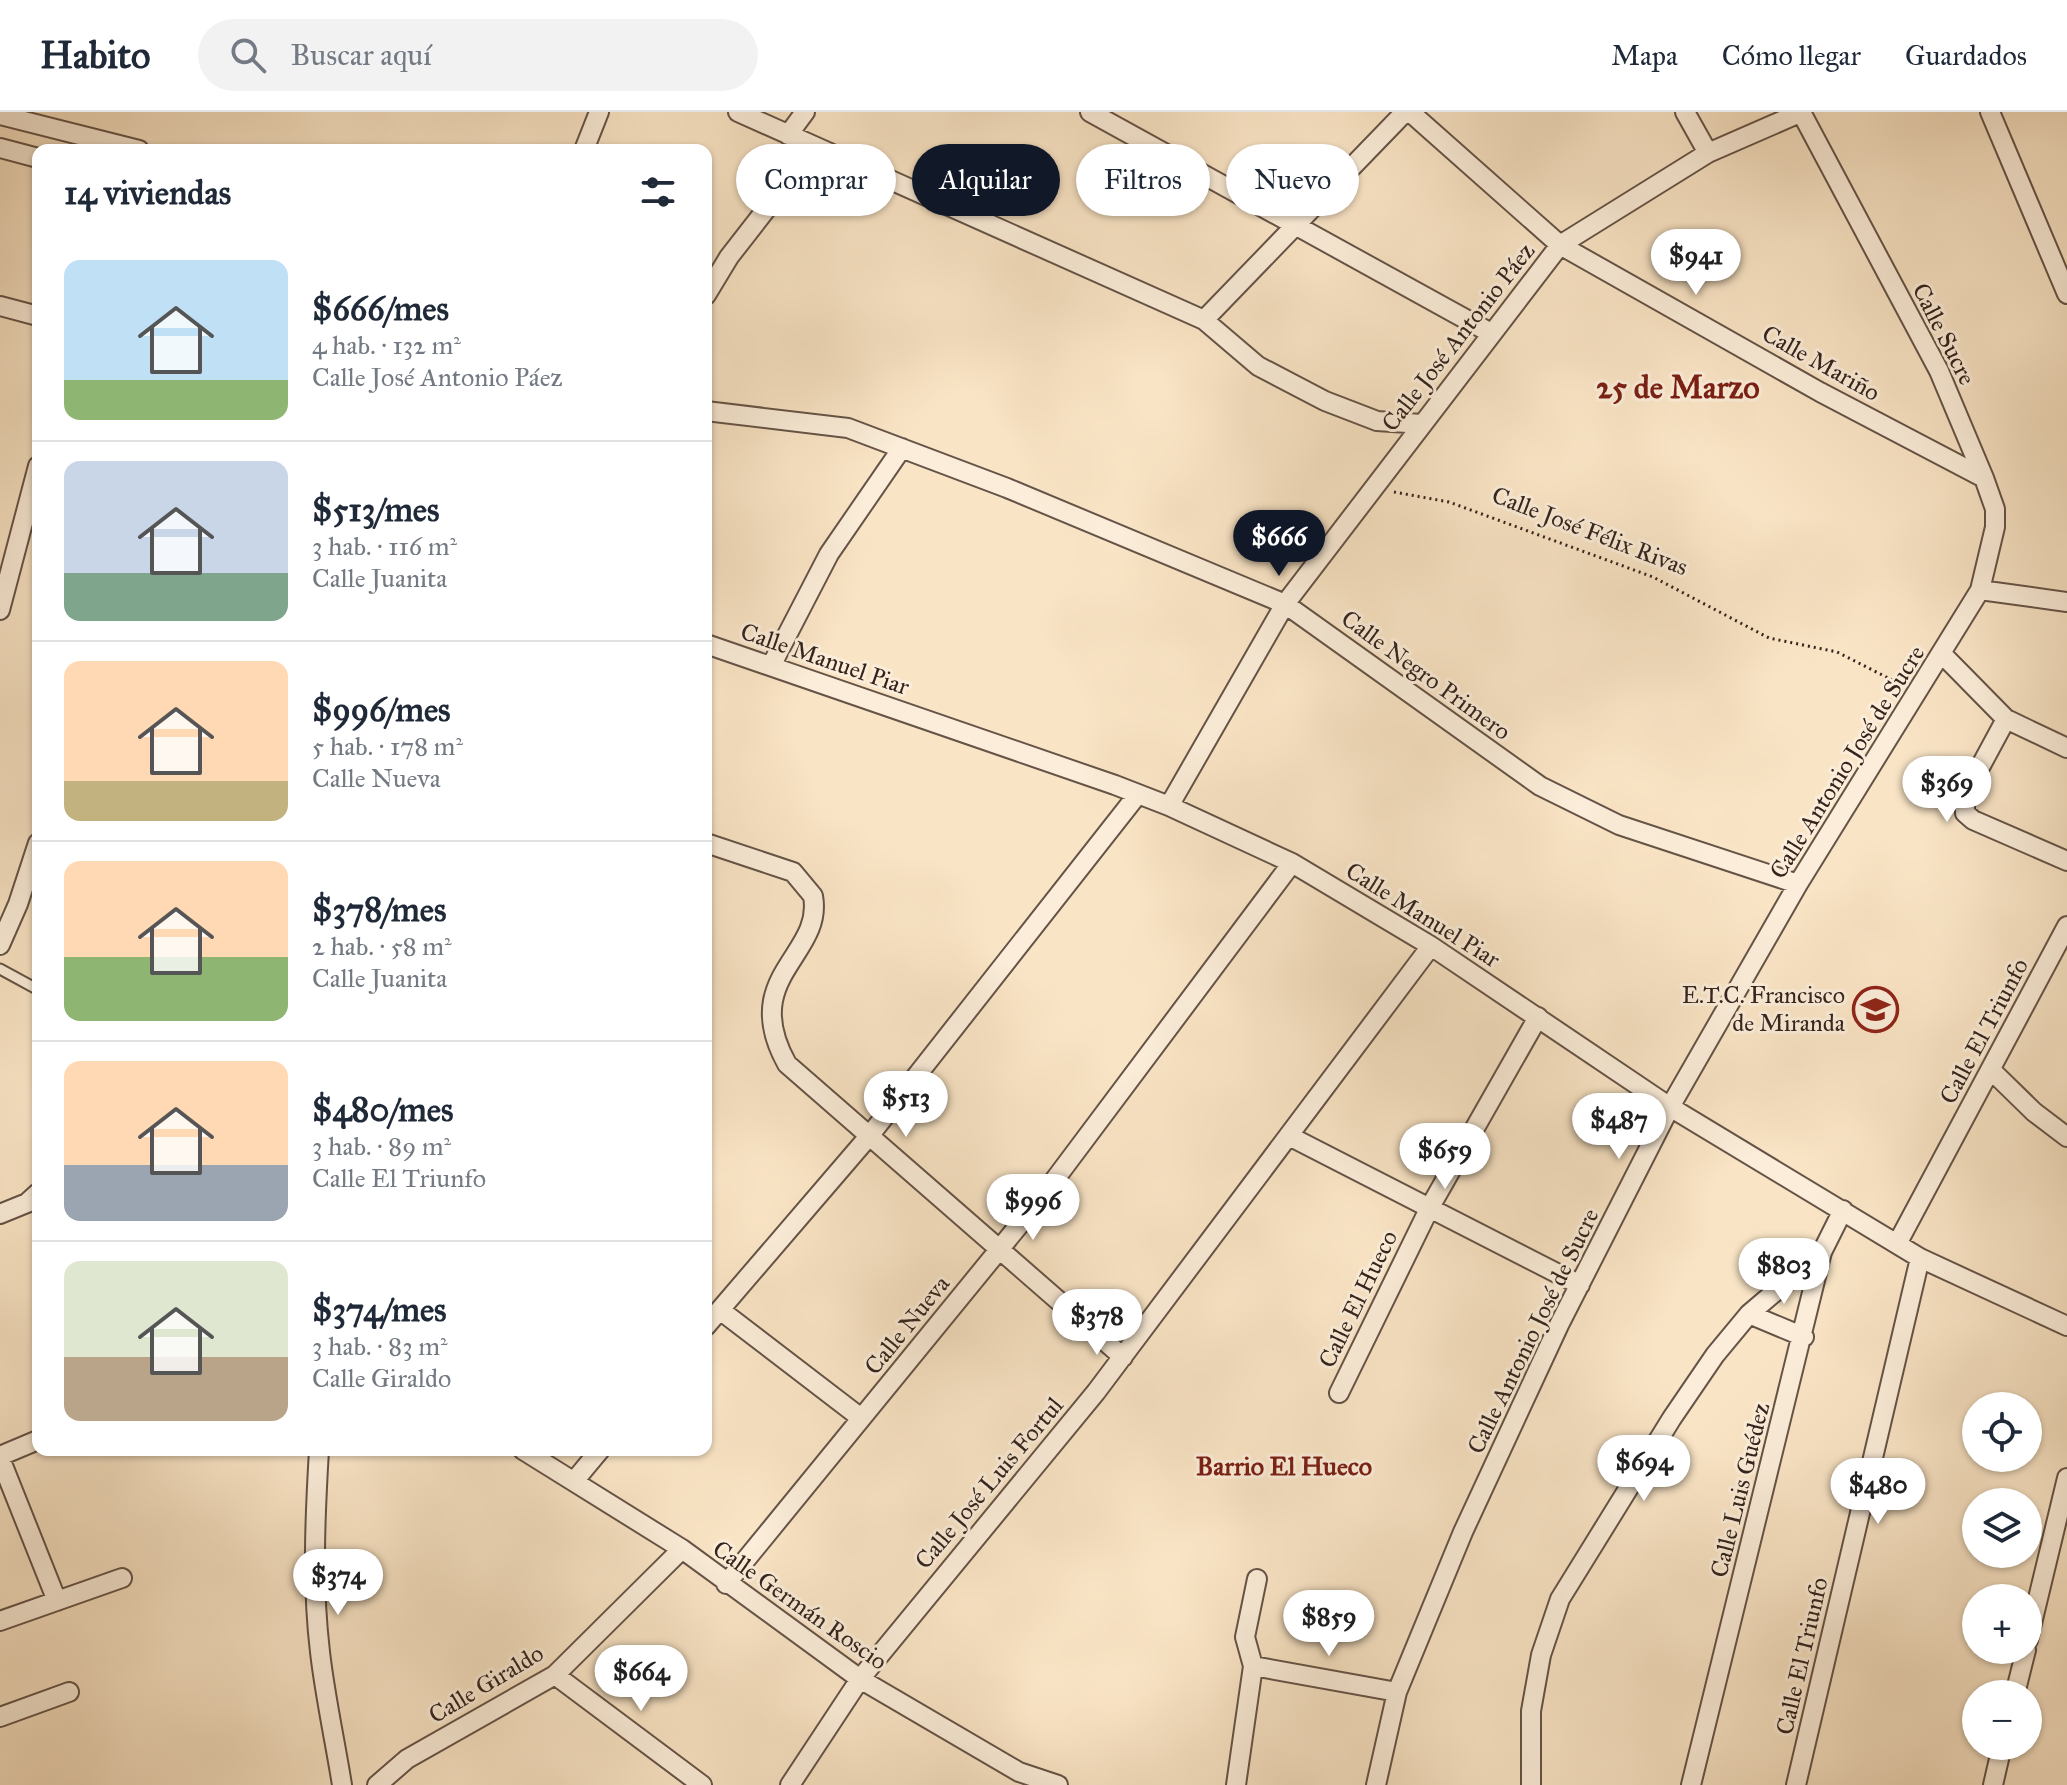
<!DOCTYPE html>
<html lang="es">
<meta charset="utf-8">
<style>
:root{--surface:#fff;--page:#f2f2f3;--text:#1f2937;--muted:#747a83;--line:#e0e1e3;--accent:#111827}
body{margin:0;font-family:"IM FELL Great Primer",serif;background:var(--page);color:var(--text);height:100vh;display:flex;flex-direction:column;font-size:30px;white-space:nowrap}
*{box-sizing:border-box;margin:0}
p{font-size:26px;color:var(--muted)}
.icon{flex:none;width:44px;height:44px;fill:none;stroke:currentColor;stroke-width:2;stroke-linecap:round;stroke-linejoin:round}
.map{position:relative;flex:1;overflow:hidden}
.side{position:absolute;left:32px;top:32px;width:680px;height:1312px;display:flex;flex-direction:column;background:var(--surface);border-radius:16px;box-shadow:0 2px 6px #0004}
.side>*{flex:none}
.banner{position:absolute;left:736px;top:32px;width:760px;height:72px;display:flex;gap:16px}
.tools{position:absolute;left:1962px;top:1280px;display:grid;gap:16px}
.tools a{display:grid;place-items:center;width:80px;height:80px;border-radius:50%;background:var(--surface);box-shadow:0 2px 6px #0004;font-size:40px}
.price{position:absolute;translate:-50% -68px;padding:0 18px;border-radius:28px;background:#fff;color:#222;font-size:26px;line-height:52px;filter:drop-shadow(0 2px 4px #0008)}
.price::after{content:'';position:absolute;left:50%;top:48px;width:24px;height:18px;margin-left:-12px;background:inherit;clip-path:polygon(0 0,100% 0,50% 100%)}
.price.current{background:var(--accent);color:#fff}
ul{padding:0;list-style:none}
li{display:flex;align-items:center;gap:24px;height:200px;padding:0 32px}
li+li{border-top:2px solid var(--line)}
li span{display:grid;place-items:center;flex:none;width:224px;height:160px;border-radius:16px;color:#555}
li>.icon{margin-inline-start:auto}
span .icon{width:96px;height:96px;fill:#fffc;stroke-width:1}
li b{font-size:34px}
h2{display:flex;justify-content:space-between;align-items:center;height:96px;padding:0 32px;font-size:34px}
.pill{padding:0 28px;border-radius:36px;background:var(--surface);box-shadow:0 2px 6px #0004;font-size:28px;line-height:72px}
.pill.current{background:var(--accent);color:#fff}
header{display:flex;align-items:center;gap:48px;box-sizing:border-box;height:112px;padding:0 40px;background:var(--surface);border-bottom:2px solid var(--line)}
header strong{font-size:38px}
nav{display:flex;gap:44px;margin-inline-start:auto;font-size:28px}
.search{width:560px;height:72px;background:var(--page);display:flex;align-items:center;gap:20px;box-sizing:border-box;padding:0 28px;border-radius:44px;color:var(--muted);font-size:30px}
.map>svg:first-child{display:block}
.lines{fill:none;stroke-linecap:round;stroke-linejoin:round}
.lane-casing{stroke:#655347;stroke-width:13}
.street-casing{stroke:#655347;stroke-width:22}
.path{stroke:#34231d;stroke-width:3;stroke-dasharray:2 4;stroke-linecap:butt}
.lane{stroke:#fbedd9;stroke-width:9}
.street{stroke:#fbedd9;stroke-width:18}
.labels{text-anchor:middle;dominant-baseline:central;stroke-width:6;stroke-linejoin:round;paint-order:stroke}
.street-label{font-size:24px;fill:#34231d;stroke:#fbedd9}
.poi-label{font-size:24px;fill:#34231d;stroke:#fbedd9;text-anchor:end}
.neighbourhood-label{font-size:26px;font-weight:bold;fill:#7a1f14;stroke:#fbedd9}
.district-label{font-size:32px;font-weight:bold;fill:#7a1f14;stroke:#fbedd9}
</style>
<header>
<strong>Habito</strong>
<div class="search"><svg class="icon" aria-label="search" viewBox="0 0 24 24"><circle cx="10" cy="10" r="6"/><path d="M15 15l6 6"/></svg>Buscar aquí</div>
<nav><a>Mapa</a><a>Cómo llegar</a><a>Guardados</a></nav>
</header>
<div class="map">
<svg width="2067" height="1673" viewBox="0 0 2067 1673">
<rect width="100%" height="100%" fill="#f9e4c5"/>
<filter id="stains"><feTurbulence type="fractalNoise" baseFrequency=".0025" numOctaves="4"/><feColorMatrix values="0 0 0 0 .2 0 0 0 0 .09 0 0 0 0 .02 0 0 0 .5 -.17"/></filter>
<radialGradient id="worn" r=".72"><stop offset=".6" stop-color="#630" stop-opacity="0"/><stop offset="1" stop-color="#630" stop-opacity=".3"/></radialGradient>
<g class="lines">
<defs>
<path id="lane" d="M 0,857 L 35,876"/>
<path id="street" d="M 738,0 L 1204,208 L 1258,254 L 1325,289 L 1377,309 L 1422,312
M 1090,0 L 1489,220
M 1410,0 L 1560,133 L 1820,280 L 1984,366
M 1685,0 L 1708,41
M 1990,0 L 2067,182
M 0,3 L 139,38
M 788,23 L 805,0
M 0,36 L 38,46
M 584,38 L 599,0
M 706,183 L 729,145 L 771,91 L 804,30
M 0,194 L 38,204
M 1204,208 L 1405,0
M 706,299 L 848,316 L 1007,376 L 1285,492 L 1540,674 L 1619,713 L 1798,772
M 1980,478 L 2067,490
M 0,498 L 38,354
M 706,532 L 1115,673 L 1169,694 L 1292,751 L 1431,834 L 1670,995 L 1920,1146 L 2067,1214
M 1942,542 L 2006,607 L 2067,636
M 771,554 L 829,442 L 902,336
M 2006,607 L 1965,683 L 1965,701 L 1973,708 L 2067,749
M 1169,694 L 1285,492 L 1560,133 L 1708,41 L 1802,0
M 706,731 L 793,760 L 813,784 C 824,844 738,864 787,952 L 1123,1245
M 0,833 L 18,792 L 38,731
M 1991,958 L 2034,1000 L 2067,1025
M 1289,1024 L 1580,1173
M 0,1102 L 27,1091 L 38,1081
M 1897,1132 L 2067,814
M 720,1198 L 861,1306
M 1749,1202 L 1804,1225
M 706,1214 L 870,1023 L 1138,682
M 1339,1281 L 1430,1095 L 1538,905
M 319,1338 C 315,1405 312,1473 320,1540 C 325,1584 335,1629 342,1673
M 523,1338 L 682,1437 L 860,1567 L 1019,1660 L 1058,1673
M 0,1344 L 38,1328
M 0,1346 L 57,1489
M 575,1368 L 600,1338
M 726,1472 L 1038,1090 L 1292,751
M 0,1509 L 122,1466
M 2028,1528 L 2067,1366
M 1253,1554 L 1397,1580
M 555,1563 L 702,1673
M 2015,1582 L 2026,1538
M 0,1605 L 69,1580
M 377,1673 L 407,1647 L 555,1563 L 682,1437
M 790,1673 L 860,1567 L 1096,1280 L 1431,834
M 1236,1673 L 1253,1554 L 1245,1525 L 1257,1467
M 1376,1673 L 1397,1580 L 1463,1420 L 1559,1213 L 1670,995 L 1798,772 L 1980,478 L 1995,415 L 1995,397 L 1984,366 L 1939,259 L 1801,0
M 1531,1673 L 1531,1599 L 1541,1543 L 1560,1487 L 1672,1306 L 1715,1243 L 1749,1202 L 1822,1140
M 1691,1673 L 1822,1140 L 1843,1098
M 1796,1673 L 1920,1146
M 1993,1673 L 2002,1634"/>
</defs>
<!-- lane casing -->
<use href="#lane" class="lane-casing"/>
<!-- street casing -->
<use href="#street" class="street-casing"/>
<!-- path -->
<path class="path" d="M 1394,380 L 1449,390 L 1653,465 L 1769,526 L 1837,540 L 1900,572"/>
<!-- lane -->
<use href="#lane" class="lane"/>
<!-- street -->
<use href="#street" class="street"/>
</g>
<!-- icons -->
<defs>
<symbol id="school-ring" viewBox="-11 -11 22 22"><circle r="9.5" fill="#fbedd9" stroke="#8f2418" stroke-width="1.5"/><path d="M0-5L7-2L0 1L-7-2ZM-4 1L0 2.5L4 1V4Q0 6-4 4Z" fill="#8f2418"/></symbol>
</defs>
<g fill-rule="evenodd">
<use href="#school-ring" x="1850" y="872" width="51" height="51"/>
</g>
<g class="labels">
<!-- street labels -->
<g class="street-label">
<text transform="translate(1944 222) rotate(63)">Calle Sucre</text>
<text transform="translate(1458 225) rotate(-52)">Calle José Antonio Páez</text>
<text transform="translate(1821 251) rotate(29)">Calle Mariño</text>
<text transform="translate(1590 419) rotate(21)">Calle José Félix Rivas</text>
<text transform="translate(825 547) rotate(19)">Calle Manuel Piar</text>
<text transform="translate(1426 563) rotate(36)">Calle Negro Primero</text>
<text transform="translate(1847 650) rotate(-58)">Calle Antonio José de Sucre</text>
<text transform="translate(1423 803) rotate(32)">Calle Manuel Piar</text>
<text transform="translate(1984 919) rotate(-62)">Calle El Triunfo</text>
<text transform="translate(1358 1187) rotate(-64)">Calle El Hueco</text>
<text transform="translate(907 1213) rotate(-51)">Calle Nueva</text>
<text transform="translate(1533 1219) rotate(-64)">Calle Antonio José de Sucre</text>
<text transform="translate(989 1371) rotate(-50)">Calle José Luis Fortul</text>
<text transform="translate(1740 1378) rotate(-76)">Calle Luis Guédez</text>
<text transform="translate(800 1493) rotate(35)">Calle Germán Roscio</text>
<text transform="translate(1802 1544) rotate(-77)">Calle El Triunfo</text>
<text transform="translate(486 1572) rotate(-31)">Calle Giraldo</text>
</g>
<!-- poi labels -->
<g class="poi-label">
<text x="1845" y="883">E.T.C. Francisco<tspan x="1845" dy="28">de Miranda</tspan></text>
</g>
<!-- neighbourhood labels -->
<g class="neighbourhood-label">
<text x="1284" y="1354">Barrio El Hueco</text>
</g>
<!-- district labels -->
<g class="district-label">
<text x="1678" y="275">25 de Marzo</text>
</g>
</g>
<rect width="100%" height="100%" filter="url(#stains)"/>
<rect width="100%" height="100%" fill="url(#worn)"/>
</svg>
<div class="tools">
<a><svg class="icon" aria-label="locate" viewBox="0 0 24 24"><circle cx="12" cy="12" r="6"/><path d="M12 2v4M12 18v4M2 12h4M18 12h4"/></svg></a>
<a><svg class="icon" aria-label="layers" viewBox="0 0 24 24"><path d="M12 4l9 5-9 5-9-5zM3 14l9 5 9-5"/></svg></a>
<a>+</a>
<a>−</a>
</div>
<b class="price" style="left:1696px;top:185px">$941</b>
<b class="price current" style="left:1279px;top:466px">$666</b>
<b class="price" style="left:1947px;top:712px">$369</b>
<b class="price" style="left:906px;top:1027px">$513</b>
<b class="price" style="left:1619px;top:1049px">$487</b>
<b class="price" style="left:1445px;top:1079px">$659</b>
<b class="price" style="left:1033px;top:1130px">$996</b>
<b class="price" style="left:1784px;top:1194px">$803</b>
<b class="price" style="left:1097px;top:1245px">$378</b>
<b class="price" style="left:1644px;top:1391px">$694</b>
<b class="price" style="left:1878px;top:1414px">$480</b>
<b class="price" style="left:338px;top:1505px">$374</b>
<b class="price" style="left:1329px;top:1546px">$859</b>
<b class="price" style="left:641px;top:1601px">$664</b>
<div class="banner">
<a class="pill">Comprar</a>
<a class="pill current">Alquilar</a>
<a class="pill">Filtros</a>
<a class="pill">Nuevo</a>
</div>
<section class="side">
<h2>14 viviendas<svg class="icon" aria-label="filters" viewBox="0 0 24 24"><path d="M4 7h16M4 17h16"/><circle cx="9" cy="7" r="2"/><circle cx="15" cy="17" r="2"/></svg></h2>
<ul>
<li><span style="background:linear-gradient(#bfe0f5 75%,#8fb573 0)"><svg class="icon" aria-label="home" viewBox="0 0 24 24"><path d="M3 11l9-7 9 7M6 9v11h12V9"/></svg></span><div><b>$666/mes</b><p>4 hab. · 132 m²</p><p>Calle José Antonio Páez</p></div></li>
<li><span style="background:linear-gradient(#c9d6e8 70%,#7fa58c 0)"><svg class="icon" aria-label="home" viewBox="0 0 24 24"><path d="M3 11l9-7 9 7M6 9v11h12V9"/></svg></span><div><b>$513/mes</b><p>3 hab. · 116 m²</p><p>Calle Juanita</p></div></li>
<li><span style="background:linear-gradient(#ffd9b3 75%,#c2b280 0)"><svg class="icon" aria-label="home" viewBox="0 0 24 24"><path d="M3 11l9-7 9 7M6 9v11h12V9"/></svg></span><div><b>$996/mes</b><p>5 hab. · 178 m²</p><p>Calle Nueva</p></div></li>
<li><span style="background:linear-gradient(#ffd9b3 60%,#8fb573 0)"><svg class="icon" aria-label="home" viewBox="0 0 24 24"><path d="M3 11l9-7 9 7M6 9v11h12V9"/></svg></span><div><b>$378/mes</b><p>2 hab. · 58 m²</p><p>Calle Juanita</p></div></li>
<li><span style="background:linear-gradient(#ffd9b3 65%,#9aa5b1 0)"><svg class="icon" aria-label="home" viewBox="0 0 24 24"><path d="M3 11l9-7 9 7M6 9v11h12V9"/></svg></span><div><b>$480/mes</b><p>3 hab. · 89 m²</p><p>Calle El Triunfo</p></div></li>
<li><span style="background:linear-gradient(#dfe7d0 60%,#b9a48a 0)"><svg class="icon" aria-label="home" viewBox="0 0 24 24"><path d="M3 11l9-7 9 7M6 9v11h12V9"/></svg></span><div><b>$374/mes</b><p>3 hab. · 83 m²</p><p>Calle Giraldo</p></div></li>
</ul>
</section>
</div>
